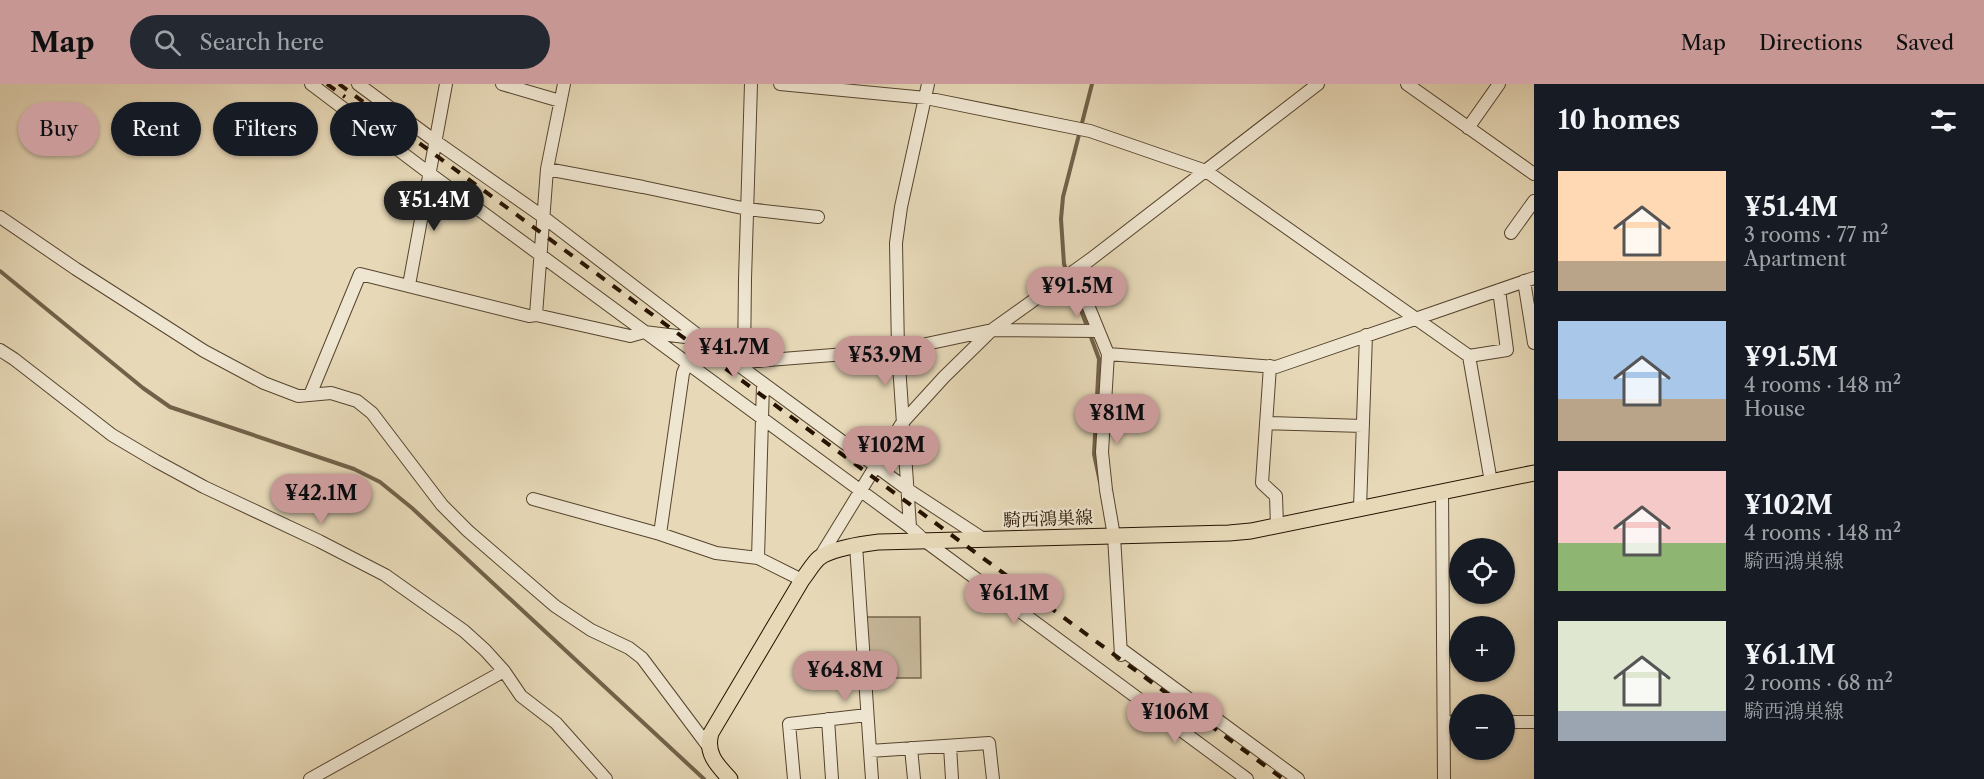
<!DOCTYPE html>
<meta charset="utf-8">
<style>
:root{--surface:#171b24;--page:#242831;--text:#f1f3f6;--muted:#9ea1a6;--accent:#c59692}
body{margin:0;font-family:"Libre Caslon Text","Noto Serif JP",serif;background:var(--page);color:var(--text);height:100vh;display:flex;flex-direction:column;font-size:22px;white-space:nowrap}
*{box-sizing:border-box;margin:0}
p{font-size:20px;color:var(--muted)}
.icon{flex:none;width:33px;height:33px;fill:none;stroke:currentColor;stroke-width:2;stroke-linecap:round;stroke-linejoin:round}
.map{position:relative;flex:1;overflow:hidden}
.drawer{display:flex;flex-direction:column;background:var(--surface);width:450px}
.drawer>*{flex:none}
.banner{position:absolute;left:18px;top:18px;width:570px;height:54px;display:flex;gap:12px}
.controls{position:absolute;left:1449px;top:454px;display:grid;gap:12px}
.controls a{display:grid;place-items:center;width:66px;height:66px;border-radius:50%;background:var(--surface);box-shadow:0 2px 4px #0004;font-size:30px}
.price{position:absolute;translate:-50% -51px;padding:0 14px;border-radius:21px;background:var(--accent);color:#111;font-size:20px;line-height:39px;filter:drop-shadow(0 2px 3px #0008)}
.price::after{content:'';position:absolute;left:50%;top:36px;width:18px;height:14px;margin-left:-9px;background:inherit;clip-path:polygon(0 0,100% 0,50% 100%)}
.price.current{background:#222;color:#fff}
ul{padding:0;list-style:none}
li{display:flex;align-items:center;gap:18px;height:150px;padding:0 24px}
li span{display:grid;place-items:center;flex:none;width:168px;height:120px;border-radius:0px;color:#555}
li>.icon{margin-inline-start:auto}
span .icon{width:72px;height:72px;fill:#fffc;stroke-width:1}
li b{font-size:26px}
h2{display:flex;justify-content:space-between;align-items:center;height:72px;padding:0 24px;font-size:26px}
.tag{padding:0 21px;border-radius:27px;background:var(--surface);box-shadow:0 2px 4px #0004;font-size:21px;line-height:54px}
.tag.current{background:var(--accent);color:#111}
header{display:flex;align-items:center;gap:36px;box-sizing:border-box;height:84px;padding:0 30px;background:var(--accent);color:#111}
header strong{font-size:28px}
nav{display:flex;gap:33px;margin-inline-start:auto;font-size:21px}
.search{width:420px;height:54px;background:var(--page);display:flex;align-items:center;gap:15px;box-sizing:border-box;padding:0 21px;border-radius:33px;color:var(--muted);font-size:22px}
main{display:flex;flex:1;min-height:0}
.map>svg:first-child{display:block}
.green{fill:#c6b799;stroke:#76644c;stroke-width:1.5}
.lines{fill:none;stroke-linecap:round;stroke-linejoin:round}
.stream{stroke:#726149;stroke-width:4}
.minor-casing{stroke:#56442e;stroke-width:14}
.major-casing{stroke:#261200;stroke-width:17}
.minor{stroke:#efe6d1;stroke-width:12}
.major{stroke:#e7d9b8;stroke-width:15}
.rail{stroke:#261200;stroke-width:4;stroke-dasharray:10 10;stroke-linecap:butt}
.labels{text-anchor:middle;dominant-baseline:central;stroke-width:4.5;stroke-linejoin:round;paint-order:stroke}
.street-label{font-size:18px;fill:#261200;stroke:#efe6d1}
</style>
<header>
<strong>Map</strong>
<div class="search"><svg class="icon" aria-label="search" viewBox="0 0 24 24"><circle cx="10" cy="10" r="6"/><path d="M15 15l6 6"/></svg>Search here</div>
<nav><a>Map</a><a>Directions</a><a>Saved</a></nav>
</header>
<main>
<div class="map">
<svg width="1534" height="695" viewBox="0 0 1534 695">
<rect width="100%" height="100%" fill="#e7d9b8"/>
<filter id="stains"><feTurbulence type="fractalNoise" baseFrequency=".00333" numOctaves="4"/><feColorMatrix values="0 0 0 0 .2 0 0 0 0 .09 0 0 0 0 .02 0 0 0 .5 -.17"/></filter>
<radialGradient id="worn" r=".72"><stop offset=".6" stop-color="#630" stop-opacity="0"/><stop offset="1" stop-color="#630" stop-opacity=".3"/></radialGradient>
<!-- green -->
<path class="green" d="M 865,533 L 920,533 L 921,594 L 870,594 Z"/>
<g class="lines">
<!-- stream -->
<path class="stream" d="M 1092,0 L 1063,113 L 1061,135 L 1064,180 L 1099,275 L 1094,370 L 1100,398
M 0,187 L 143,304 L 170,323 L 354,385 L 380,398 L 412,424 L 704,695"/>
<defs>
<path id="minor" d="M 311,0 L 429,89 L 910,443 L 925,457 L 1247,695
M 358,0 L 435,57 L 542,132 L 703,255 L 907,405 L 985,456
M 502,0 L 560,17
M 780,0 L 926,14 L 1090,47 L 1206,87 L 1469,272 L 1491,398
M 1407,0 L 1534,90
M 1468,44 L 1499,0
M 547,85 L 643,103 L 747,125 L 818,133
M 0,133 L 76,185 L 204,267 L 264,299 L 298,312 L 331,309 L 357,317 L 372,329 L 442,421 L 468,447 L 555,522 L 591,546 L 629,564 L 642,574 L 708,662
M 1511,149 L 1534,117
M 1074,187 L 1108,270 L 1102,368 L 1106,406 L 1114,452 L 1121,571
M 1524,197 L 1534,259
M 409,201 L 446,0
M 536,231 L 547,85 L 564,0
M 0,266 L 14,275 L 112,351 L 156,377 L 204,403 L 319,457 L 385,491 L 464,547 L 485,566 L 504,587 L 521,612 L 556,639 L 606,695
M 1108,270 L 1276,283 L 1534,194
M 1469,272 L 1507,266 L 1499,206
M 744,278 L 898,266 L 992,246 L 1098,247
M 1270,282 L 1262,399 L 1276,412 L 1277,442
M 741,283 L 744,278 L 745,195 L 751,0
M 763,300 L 758,474 L 802,496
M 310,311 L 360,190 L 529,232 L 536,231 L 630,252 L 644,248 L 702,255
M 1266,339 L 1363,342
M 1442,407 L 1444,695
M 533,415 L 660,450 L 716,469 L 758,474
M 1360,424 L 1366,251
M 910,443 L 898,266 L 896,159 L 901,123 L 928,0
M 660,450 L 683,289 L 688,278
M 856,461 L 870,667 L 989,659 L 993,695
M 820,473 L 902,339 L 944,293 L 992,246 L 1091,175 L 1318,0
M 1121,565 L 1298,695
M 828,635 L 832,695
M 1504,638 L 1534,638
M 1444,639 L 1460,638
M 950,662 L 952,695
M 911,664 L 914,695
M 870,667 L 872,695
M 310,695 L 504,587
M 794,695 L 789,640 L 867,631"/>
<path id="major" d="M 730,695 C 717,681 705,669 711,649 L 802,496 C 807,490 813,479 819,474 C 832,464 864,460 879,458 L 1229,449 L 1251,447 L 1534,389"/>
</defs>
<!-- minor casing -->
<use href="#minor" class="minor-casing"/>
<!-- major casing -->
<use href="#major" class="major-casing"/>
<!-- minor -->
<use href="#minor" class="minor"/>
<!-- major -->
<use href="#major" class="major"/>
<!-- rail -->
<path class="rail" d="M 327,0 L 345,13
M 339,0 L 1283,695"/>
</g>
<g class="labels">
<!-- street labels -->
<g class="street-label">
<text transform="translate(1048 435) rotate(-2)">騎西鴻巣線</text>
</g>
</g>
<rect width="100%" height="100%" filter="url(#stains)"/>
<rect width="100%" height="100%" fill="url(#worn)"/>
</svg>
<div class="controls">
<a><svg class="icon" aria-label="locate" viewBox="0 0 24 24"><circle cx="12" cy="12" r="6"/><path d="M12 2v4M12 18v4M2 12h4M18 12h4"/></svg></a>
<a>+</a>
<a>−</a>
</div>
<b class="price current" style="left:434px;top:148px">¥51.4M</b>
<b class="price" style="left:1077px;top:234px">¥91.5M</b>
<b class="price" style="left:734px;top:295px">¥41.7M</b>
<b class="price" style="left:885px;top:303px">¥53.9M</b>
<b class="price" style="left:1117px;top:361px">¥81M</b>
<b class="price" style="left:891px;top:393px">¥102M</b>
<b class="price" style="left:321px;top:441px">¥42.1M</b>
<b class="price" style="left:1014px;top:541px">¥61.1M</b>
<b class="price" style="left:845px;top:618px">¥64.8M</b>
<b class="price" style="left:1175px;top:660px">¥106M</b>
<div class="banner">
<a class="tag current">Buy</a>
<a class="tag">Rent</a>
<a class="tag">Filters</a>
<a class="tag">New</a>
</div>
</div>
<section class="drawer">
<h2>10 homes<svg class="icon" aria-label="filters" viewBox="0 0 24 24"><path d="M4 7h16M4 17h16"/><circle cx="9" cy="7" r="2"/><circle cx="15" cy="17" r="2"/></svg></h2>
<ul>
<li><span style="background:linear-gradient(#ffd9b3 75%,#b9a48a 0)"><svg class="icon" aria-label="home" viewBox="0 0 24 24"><path d="M3 11l9-7 9 7M6 9v11h12V9"/></svg></span><div><b>¥51.4M</b><p>3 rooms · 77 m²</p><p>Apartment</p></div></li>
<li><span style="background:linear-gradient(#a9c7e8 65%,#b9a48a 0)"><svg class="icon" aria-label="home" viewBox="0 0 24 24"><path d="M3 11l9-7 9 7M6 9v11h12V9"/></svg></span><div><b>¥91.5M</b><p>4 rooms · 148 m²</p><p>House</p></div></li>
<li><span style="background:linear-gradient(#f6c9c9 60%,#8fb573 0)"><svg class="icon" aria-label="home" viewBox="0 0 24 24"><path d="M3 11l9-7 9 7M6 9v11h12V9"/></svg></span><div><b>¥102M</b><p>4 rooms · 148 m²</p><p>騎西鴻巣線</p></div></li>
<li><span style="background:linear-gradient(#dfe7d0 75%,#9aa5b1 0)"><svg class="icon" aria-label="home" viewBox="0 0 24 24"><path d="M3 11l9-7 9 7M6 9v11h12V9"/></svg></span><div><b>¥61.1M</b><p>2 rooms · 68 m²</p><p>騎西鴻巣線</p></div></li>
</ul>
</section>
</main>
